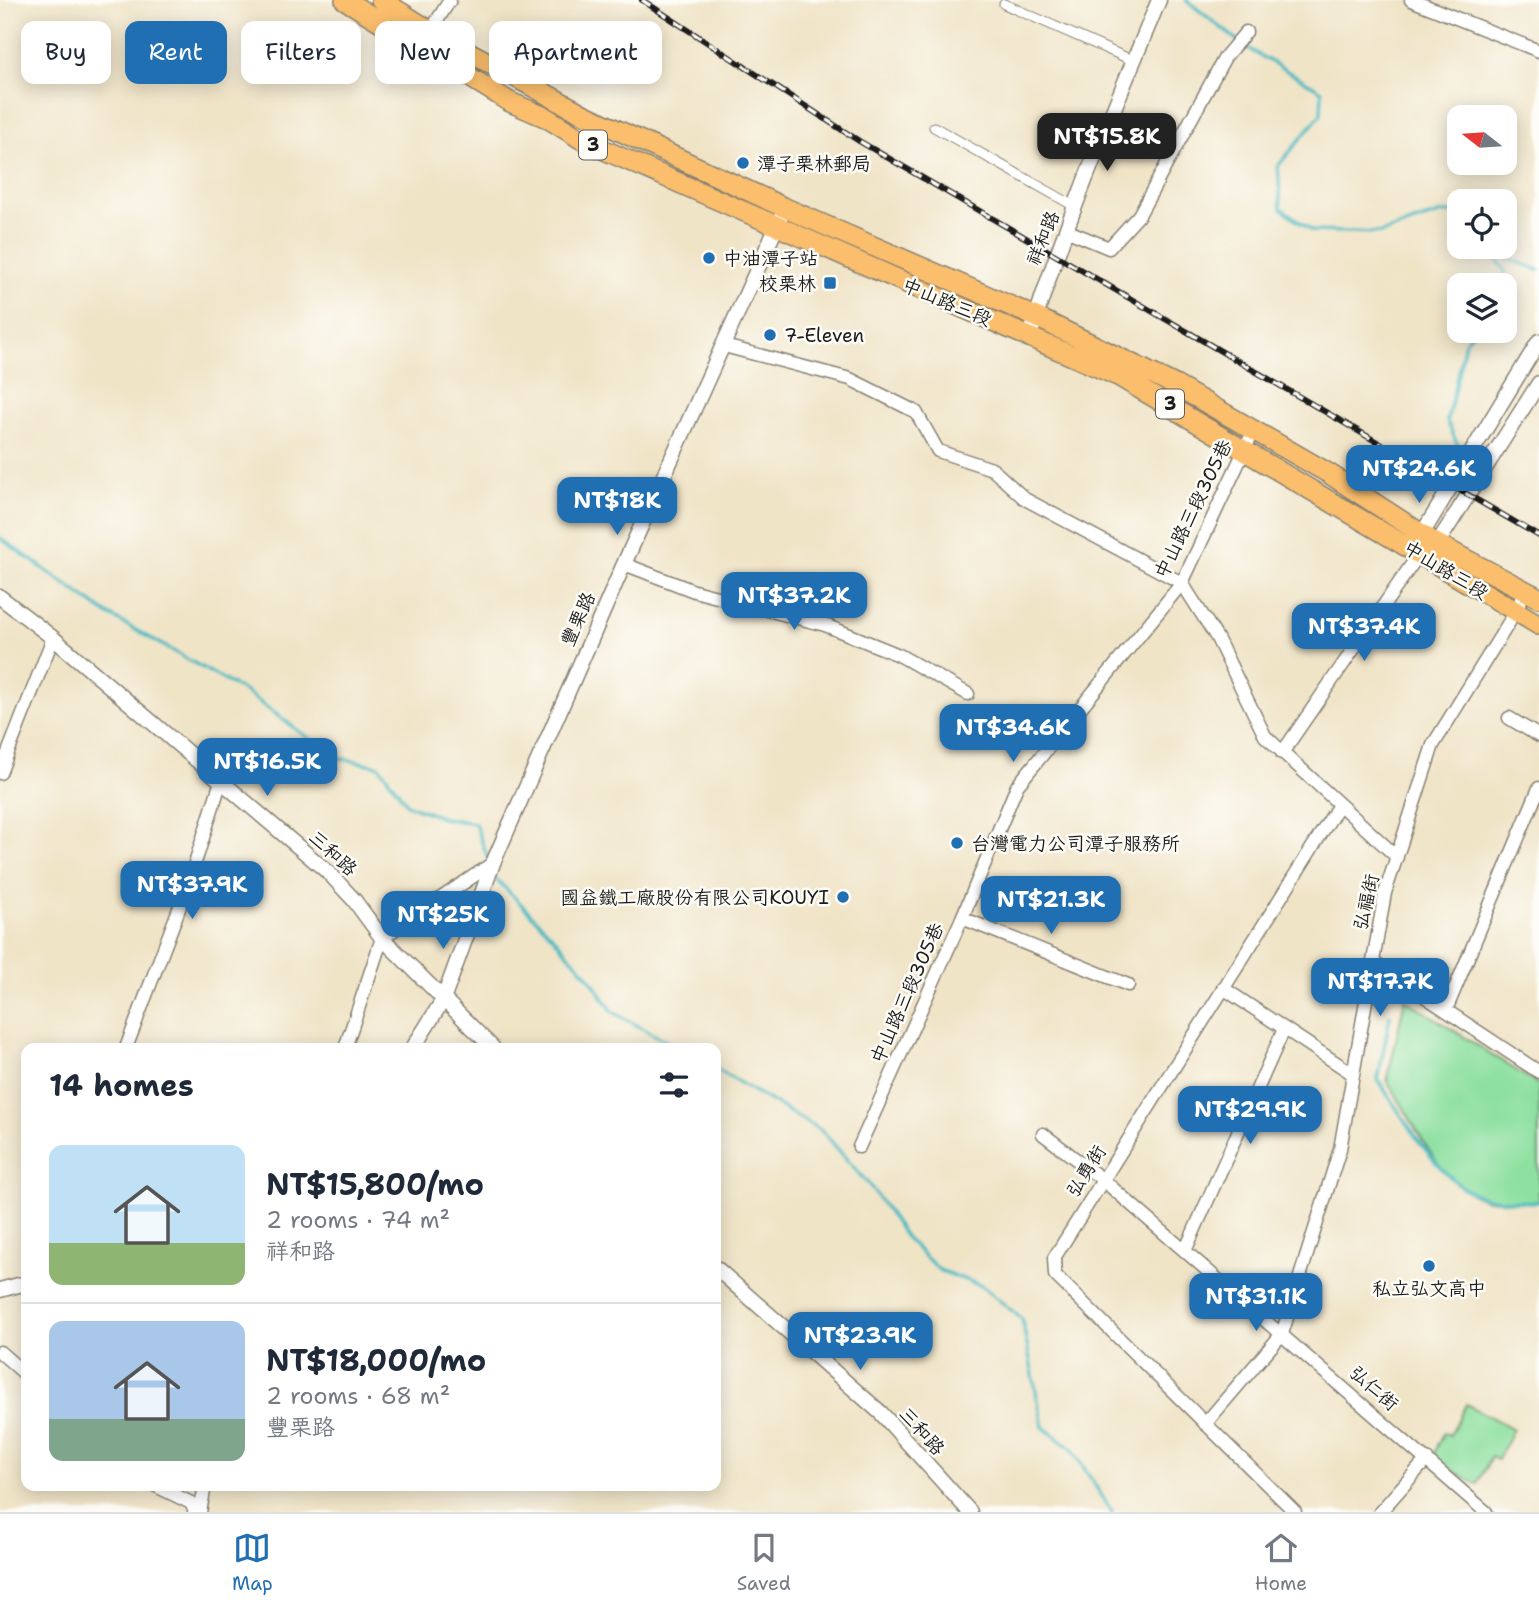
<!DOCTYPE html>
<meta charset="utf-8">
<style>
:root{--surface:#fff;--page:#f2f2f3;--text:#1f2937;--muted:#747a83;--line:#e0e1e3;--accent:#1f6fb2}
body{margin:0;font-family:"Shantell Sans","LXGW WenKai TC",sans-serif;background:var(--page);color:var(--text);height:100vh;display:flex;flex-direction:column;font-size:26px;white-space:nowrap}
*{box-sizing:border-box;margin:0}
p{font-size:23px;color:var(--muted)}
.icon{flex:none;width:38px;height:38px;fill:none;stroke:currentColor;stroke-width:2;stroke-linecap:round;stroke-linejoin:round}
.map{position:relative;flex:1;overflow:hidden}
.side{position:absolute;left:21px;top:1043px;width:700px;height:448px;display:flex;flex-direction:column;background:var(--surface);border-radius:14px;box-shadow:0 4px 18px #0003}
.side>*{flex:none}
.top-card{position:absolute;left:21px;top:21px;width:700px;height:63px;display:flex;gap:14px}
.needle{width:46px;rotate:287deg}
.tools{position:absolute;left:1447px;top:105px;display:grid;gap:14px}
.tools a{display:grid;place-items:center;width:70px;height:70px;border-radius:14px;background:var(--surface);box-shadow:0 4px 18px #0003;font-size:35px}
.price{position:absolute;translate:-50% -60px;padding:0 16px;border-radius:14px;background:var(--accent);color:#fff;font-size:23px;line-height:46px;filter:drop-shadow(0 2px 4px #0008)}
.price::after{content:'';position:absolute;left:50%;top:42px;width:21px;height:16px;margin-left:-10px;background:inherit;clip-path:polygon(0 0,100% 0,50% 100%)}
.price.current{background:#222;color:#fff}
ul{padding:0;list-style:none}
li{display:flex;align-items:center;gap:21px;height:175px;padding:0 28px}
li+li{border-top:2px solid var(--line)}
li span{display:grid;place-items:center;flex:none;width:196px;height:140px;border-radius:14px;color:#555}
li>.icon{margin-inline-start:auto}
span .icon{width:84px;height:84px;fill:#fffc;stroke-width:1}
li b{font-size:30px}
h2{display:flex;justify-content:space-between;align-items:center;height:84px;padding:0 28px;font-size:30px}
.tag{padding:0 24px;border-radius:14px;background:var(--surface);box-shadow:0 4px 18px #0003;font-size:24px;line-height:63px}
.tag.current{background:var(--accent);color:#fff}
.menu{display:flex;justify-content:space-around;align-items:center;height:98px;border-top:2px solid var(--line);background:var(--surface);font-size:19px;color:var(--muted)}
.menu a{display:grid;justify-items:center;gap:4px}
.menu .current{color:var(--accent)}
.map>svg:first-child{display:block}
.green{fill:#8ee0a0;stroke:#557e5e;stroke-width:2}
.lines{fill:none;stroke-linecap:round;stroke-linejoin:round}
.stream{stroke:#4ab9c2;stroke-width:3.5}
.pedestrian-casing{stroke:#868072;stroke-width:11}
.minor-casing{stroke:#868072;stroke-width:15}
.tertiary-casing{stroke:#868072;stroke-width:17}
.primary-casing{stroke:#868072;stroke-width:22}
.pedestrian{stroke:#fff;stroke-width:9}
.minor{stroke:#fff;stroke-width:12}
.tertiary{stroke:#fff;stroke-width:14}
.primary{stroke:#fabe6d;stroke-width:19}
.rail-casing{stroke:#1c1c1c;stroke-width:6}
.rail{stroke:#fdfcf7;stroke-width:3.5;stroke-dasharray:10;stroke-linecap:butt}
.poi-dot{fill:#1f6fb2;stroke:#fdfcf7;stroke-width:2.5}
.labels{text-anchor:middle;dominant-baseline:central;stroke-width:5;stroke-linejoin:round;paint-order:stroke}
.shield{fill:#fdfcf7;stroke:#605f5e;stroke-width:2}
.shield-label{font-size:18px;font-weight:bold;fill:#1c1c1c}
.poi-label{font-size:19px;fill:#1c1c1c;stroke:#fdfcf7;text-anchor:start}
.street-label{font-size:19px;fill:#1c1c1c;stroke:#fdfcf7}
</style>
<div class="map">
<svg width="1539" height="1512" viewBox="0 0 1539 1512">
<rect width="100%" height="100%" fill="#fdfcf7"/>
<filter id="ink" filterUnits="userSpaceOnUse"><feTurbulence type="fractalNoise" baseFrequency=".0143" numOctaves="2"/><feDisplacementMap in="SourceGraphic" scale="14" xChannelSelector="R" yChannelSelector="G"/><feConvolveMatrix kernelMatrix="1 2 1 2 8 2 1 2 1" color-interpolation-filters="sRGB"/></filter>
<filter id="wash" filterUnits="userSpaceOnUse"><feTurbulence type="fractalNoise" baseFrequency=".00686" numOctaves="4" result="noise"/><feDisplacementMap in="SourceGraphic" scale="28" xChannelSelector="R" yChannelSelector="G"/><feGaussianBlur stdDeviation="1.57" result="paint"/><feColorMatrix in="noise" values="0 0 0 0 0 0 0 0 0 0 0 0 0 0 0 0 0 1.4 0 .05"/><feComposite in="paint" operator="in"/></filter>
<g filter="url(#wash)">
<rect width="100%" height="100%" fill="#f0e4c7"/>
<!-- green -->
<path class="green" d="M 1405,999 L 1539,1085 L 1539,1202 C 1522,1201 1501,1203 1485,1199 C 1435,1184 1416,1120 1387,1082 Z
M 1466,1404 L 1513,1429 L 1498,1460 L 1491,1457 L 1477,1484 L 1431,1460 L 1444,1433 L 1450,1435 Z"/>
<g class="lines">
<!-- stream -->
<path class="stream" d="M 1186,0 L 1247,48 L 1322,91 L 1321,114 L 1278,166 L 1281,208 L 1312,231 L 1381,233 L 1442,213 L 1460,213
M 1488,247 L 1493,253 L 1539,270
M 1494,254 L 1505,271 L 1504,285
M 1463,457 L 1447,421 L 1465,342 L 1474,331
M 1467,467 L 1471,476
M 0,538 L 109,615 L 247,693 L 327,752 L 339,758 L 379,766 L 408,805 L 443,818 L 475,823 L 488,859
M 494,877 L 551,934 L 589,977 L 613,1012 L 678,1048
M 1390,1015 L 1378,1080 C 1402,1115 1426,1159 1461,1186 C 1482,1202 1514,1201 1539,1202
M 716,1069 L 822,1131 L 870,1186 L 907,1239 L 939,1270 L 982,1286 L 1022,1319 L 1043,1427 L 1072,1449 L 1112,1512"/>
</g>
</g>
<g filter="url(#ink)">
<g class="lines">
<defs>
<path id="pedestrian" d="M 1004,4 L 1134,61
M 934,127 L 1076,207"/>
<path id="minor" d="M 1411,0 L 1539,51
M 428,35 L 450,0
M 1068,231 L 1109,248 L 1139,215 L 1225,57 L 1246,32
M 724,346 L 850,379 L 916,412 L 938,451 L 992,469 L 1025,499 L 1182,583 L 1217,638 L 1265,736 L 1397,857
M 624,564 L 694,591 L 825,625 L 899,655 L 968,694
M 1509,718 L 1539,736
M 1282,753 L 1419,554
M 0,773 L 53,638
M 962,918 L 1128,985
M 1373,962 L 1539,1072
M 1223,988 L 1353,1074
M 1446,1010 L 1539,788
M 126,1048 L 188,885 L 221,781
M 345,1048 L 382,938 L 493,863
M 1043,1134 L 1103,1180 L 1486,1512
M 859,1147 L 962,918 L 1017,786 L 1182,583 L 1254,430
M 1185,1251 L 1284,1029
M 0,1352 L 26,1375
M 1205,1424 L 1282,1334 L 1340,1149 L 1385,893 L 1433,745 L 1516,611 L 1525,590
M 156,1486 L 191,1503 L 195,1512
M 200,1512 L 205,1486
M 1295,1512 L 1055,1275 L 1054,1258 L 1339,805
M 1380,1512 L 1427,1459"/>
<path id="tertiary" d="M 1030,336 C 1065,222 1113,111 1159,0
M 1421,542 L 1422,534 L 1539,341
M 1430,548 L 1437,544 L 1539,383
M 0,597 L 53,638 L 329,873 L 354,900 L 382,938 L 493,1048
M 413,1048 L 443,1000 L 493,863 L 624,564 L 780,219
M 716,1268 L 881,1413 L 970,1512
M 0,1290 L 26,1283"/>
<path id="primary" d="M 345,0 L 510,102 L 547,118 L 584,141 L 1120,377 L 1539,625
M 381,0 L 432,32 L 583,114 L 783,207 L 1036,317 L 1175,385 L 1328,473 L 1437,544 L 1539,598"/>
</defs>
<!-- pedestrian casing -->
<use href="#pedestrian" class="pedestrian-casing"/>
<!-- minor casing -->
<use href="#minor" class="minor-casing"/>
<!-- tertiary casing -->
<use href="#tertiary" class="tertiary-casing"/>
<!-- primary casing -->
<use href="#primary" class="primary-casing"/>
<!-- pedestrian -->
<use href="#pedestrian" class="pedestrian"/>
<!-- minor -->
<use href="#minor" class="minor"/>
<!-- tertiary -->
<use href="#tertiary" class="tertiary"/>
<!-- primary -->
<use href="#primary" class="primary"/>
<defs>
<path id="rail" d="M 642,0 L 859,141 L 1539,536"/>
</defs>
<!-- rail casing -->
<use href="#rail" class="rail-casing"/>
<!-- rail -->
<use href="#rail" class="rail"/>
</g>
</g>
<!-- markers -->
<g class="poi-dot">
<circle cx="743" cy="163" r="7"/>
<circle cx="709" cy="258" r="7"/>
<rect x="823" y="276" width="14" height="14" rx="3.5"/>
<circle cx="770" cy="335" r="7"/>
<circle cx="957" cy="843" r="7"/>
<circle cx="843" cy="897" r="7"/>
<circle cx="1429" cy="1266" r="7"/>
</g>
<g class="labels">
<!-- shield labels -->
<g class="shield">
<rect x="579" y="130.5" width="28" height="29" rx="5"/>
<rect x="1156" y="389.5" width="28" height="29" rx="5"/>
</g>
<g class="shield-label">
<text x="593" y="145">3</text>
<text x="1170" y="404">3</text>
</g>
<!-- poi labels -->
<g class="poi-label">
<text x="757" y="163">潭子栗林郵局</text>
<text x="723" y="258">中油潭子站</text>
<text x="816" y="283" text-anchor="end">校栗林</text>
<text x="784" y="335">7-Eleven</text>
<text x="971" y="843">台灣電力公司潭子服務所</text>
<text x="829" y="897" text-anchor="end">國益鐵工廠股份有限公司KOUYI</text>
<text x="1429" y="1288" text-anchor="middle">私立弘文高中</text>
</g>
<!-- street labels -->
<g class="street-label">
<text transform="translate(1043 238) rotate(-68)">祥和路</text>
<text transform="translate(947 302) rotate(23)">中山路三段</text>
<text transform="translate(1193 509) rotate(-64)">中山路三段305巷</text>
<text transform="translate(1446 570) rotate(31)">中山路三段</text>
<text transform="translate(578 619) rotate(-66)">豐栗路</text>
<text transform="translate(333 853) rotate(42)">三和路</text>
<text transform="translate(1366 902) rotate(-77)">弘福街</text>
<text transform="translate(907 993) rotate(-66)">中山路三段305巷</text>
<text transform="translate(1086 1171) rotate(-58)">弘勇街</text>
<text transform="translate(1374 1388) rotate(41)">弘仁街</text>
<text transform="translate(922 1431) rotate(48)">三和路</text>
</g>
</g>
</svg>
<div class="tools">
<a><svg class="needle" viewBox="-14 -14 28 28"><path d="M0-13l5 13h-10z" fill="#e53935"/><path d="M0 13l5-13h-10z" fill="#747a83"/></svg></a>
<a><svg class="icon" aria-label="locate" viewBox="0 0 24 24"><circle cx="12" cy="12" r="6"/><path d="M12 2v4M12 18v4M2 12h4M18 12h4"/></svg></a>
<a><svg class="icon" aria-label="layers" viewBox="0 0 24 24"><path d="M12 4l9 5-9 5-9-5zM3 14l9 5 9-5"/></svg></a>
</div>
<b class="price current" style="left:1107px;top:173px">NT$15.8K</b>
<b class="price" style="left:1419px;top:505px">NT$24.6K</b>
<b class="price" style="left:617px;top:537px">NT$18K</b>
<b class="price" style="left:794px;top:632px">NT$37.2K</b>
<b class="price" style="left:1364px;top:663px">NT$37.4K</b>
<b class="price" style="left:1013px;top:764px">NT$34.6K</b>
<b class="price" style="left:267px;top:798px">NT$16.5K</b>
<b class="price" style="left:192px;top:921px">NT$37.9K</b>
<b class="price" style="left:1051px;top:936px">NT$21.3K</b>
<b class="price" style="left:443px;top:951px">NT$25K</b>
<b class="price" style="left:1380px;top:1018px">NT$17.7K</b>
<b class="price" style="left:1250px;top:1146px">NT$29.9K</b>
<b class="price" style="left:1256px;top:1333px">NT$31.1K</b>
<b class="price" style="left:860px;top:1372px">NT$23.9K</b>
<div class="top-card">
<a class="tag">Buy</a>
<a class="tag current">Rent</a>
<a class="tag">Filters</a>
<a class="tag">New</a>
<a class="tag">Apartment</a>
</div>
<section class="side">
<h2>14 homes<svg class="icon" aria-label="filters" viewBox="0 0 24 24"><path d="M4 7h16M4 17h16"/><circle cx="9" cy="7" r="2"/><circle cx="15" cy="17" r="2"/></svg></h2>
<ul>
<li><span style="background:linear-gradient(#bfe0f5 70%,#8fb573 0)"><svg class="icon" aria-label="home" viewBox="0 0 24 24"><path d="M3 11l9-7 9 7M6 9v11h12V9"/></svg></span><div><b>NT$15,800/mo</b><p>2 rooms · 74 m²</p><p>祥和路</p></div></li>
<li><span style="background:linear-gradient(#a9c7e8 70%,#7fa58c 0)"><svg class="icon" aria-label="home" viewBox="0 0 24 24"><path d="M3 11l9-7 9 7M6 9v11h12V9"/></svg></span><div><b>NT$18,000/mo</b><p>2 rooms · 68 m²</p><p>豐栗路</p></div></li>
</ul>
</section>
</div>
<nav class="menu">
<a class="current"><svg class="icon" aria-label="map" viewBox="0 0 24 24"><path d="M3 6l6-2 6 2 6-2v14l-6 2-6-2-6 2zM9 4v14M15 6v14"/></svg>Map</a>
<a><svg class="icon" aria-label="saved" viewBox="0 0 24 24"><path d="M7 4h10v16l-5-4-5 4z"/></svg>Saved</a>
<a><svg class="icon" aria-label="home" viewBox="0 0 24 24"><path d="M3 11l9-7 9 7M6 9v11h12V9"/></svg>Home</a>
</nav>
